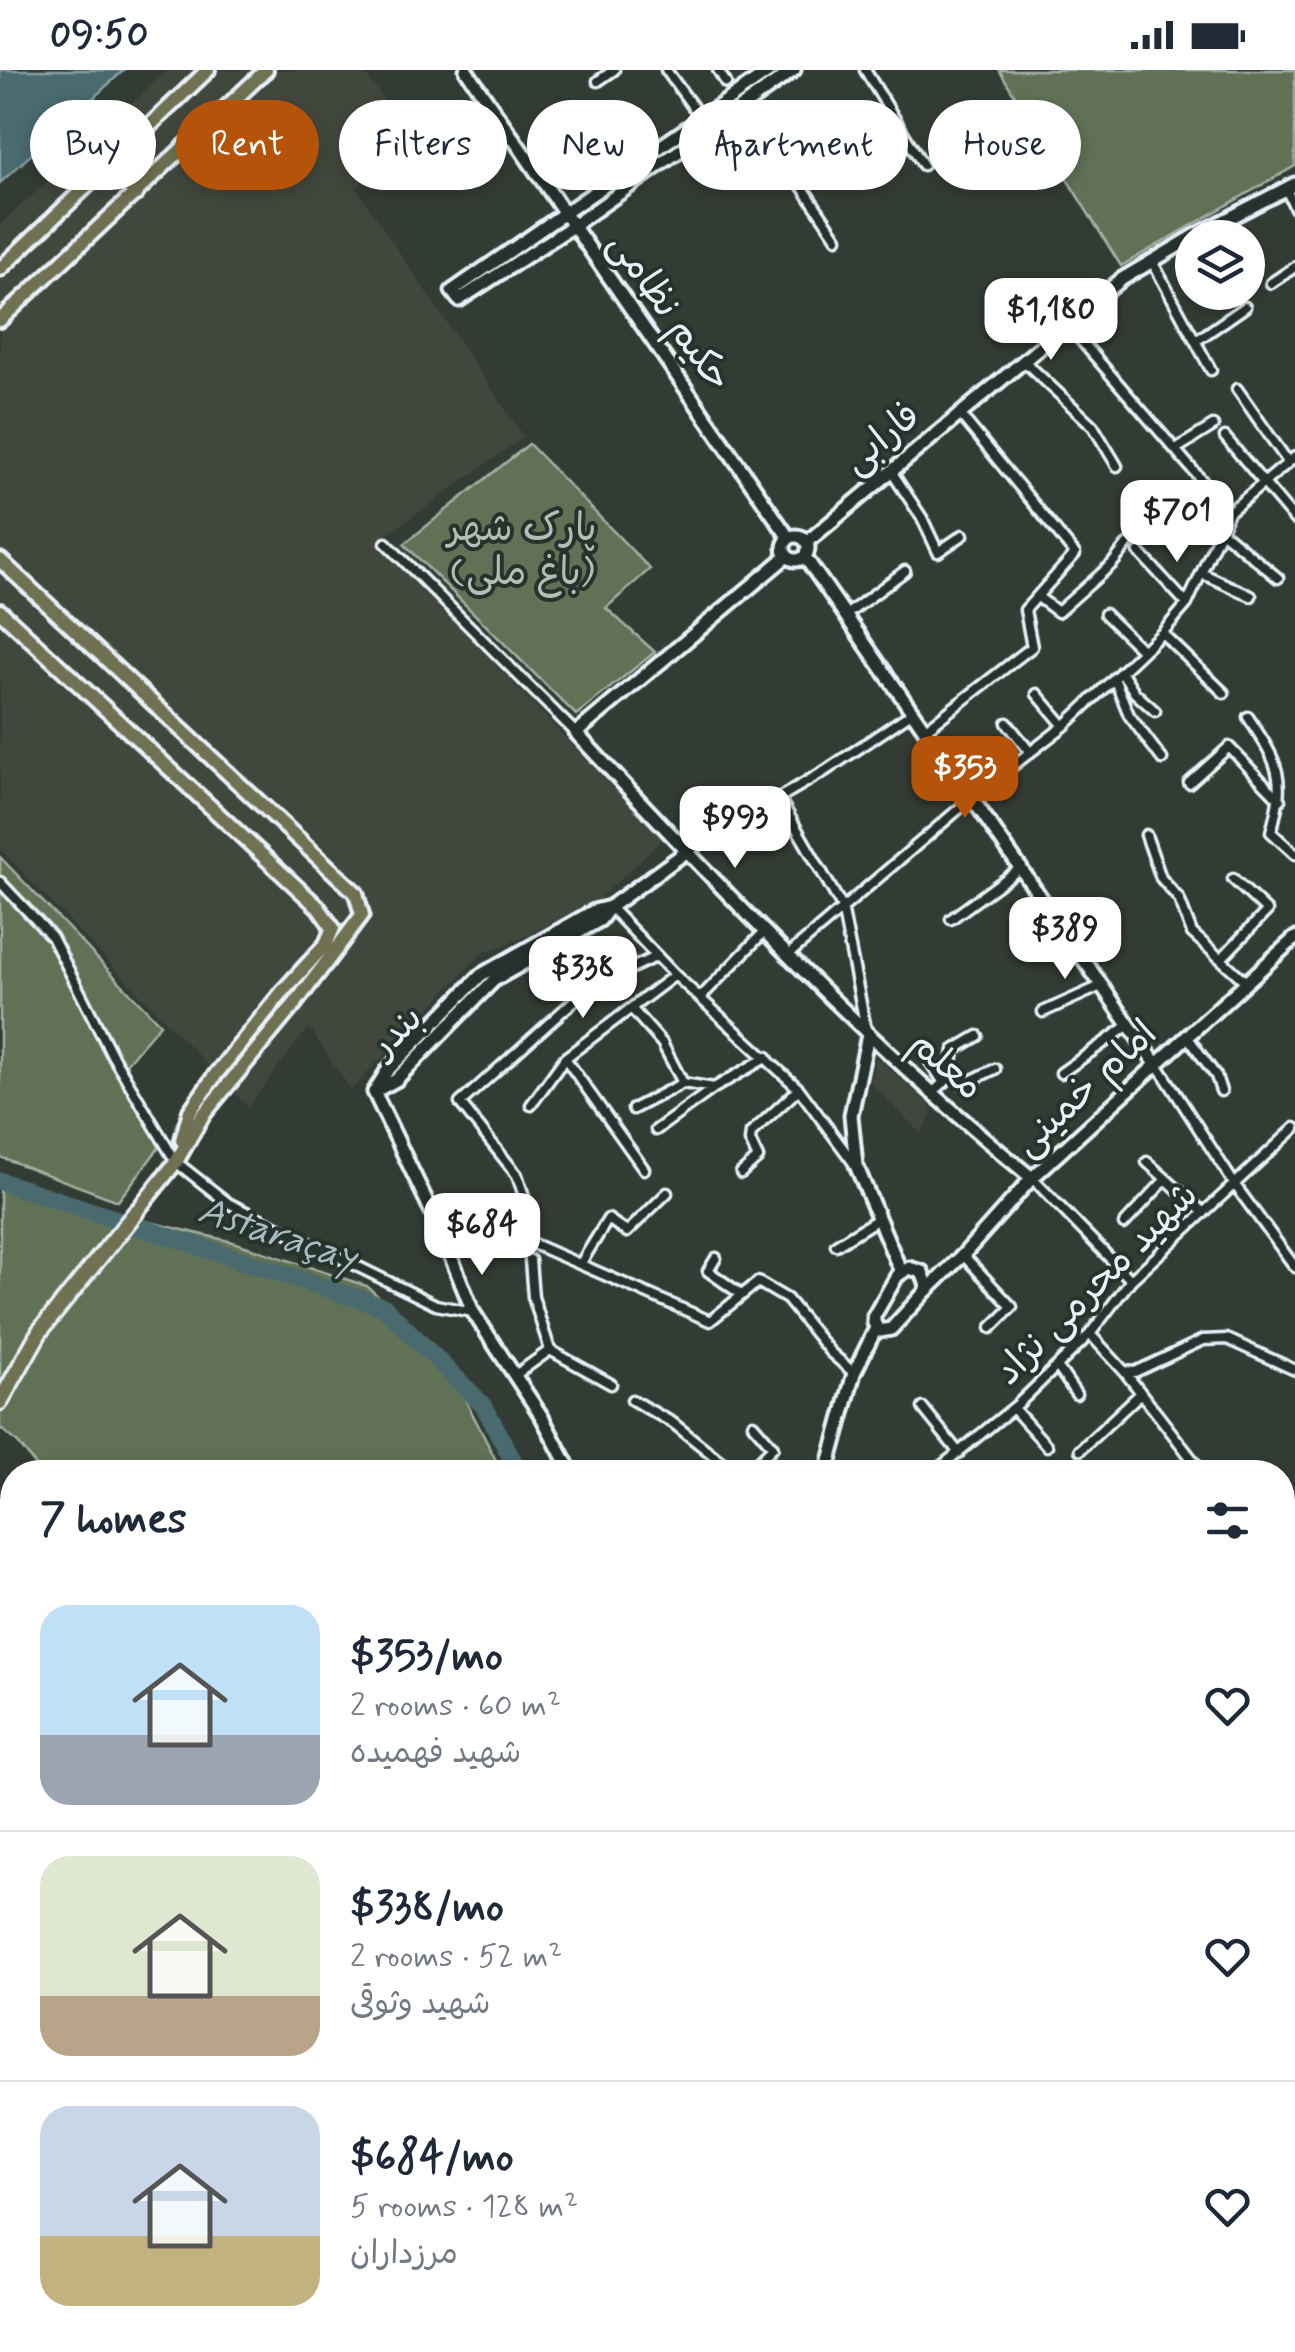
<!DOCTYPE html>
<meta charset="utf-8">
<style>
:root{--surface:#fff;--page:#f2f2f3;--text:#1f2937;--muted:#747a83;--line:#e0e1e3;--accent:#b45309}
body{margin:0;font-family:Mynerve,"Playpen Sans Arabic",sans-serif;background:var(--page);color:var(--text);height:100vh;display:flex;flex-direction:column;font-size:38px;white-space:nowrap}
*{box-sizing:border-box;margin:0}
p{font-size:32px;color:var(--muted)}
.icon{flex:none;width:55px;height:55px;fill:none;stroke:currentColor;stroke-width:2;stroke-linecap:round;stroke-linejoin:round}
.map{position:relative;flex:1;overflow:hidden}
.side{position:absolute;left:0px;top:1390px;width:1295px;height:892px;display:flex;flex-direction:column;background:var(--surface);border-radius:40px 40px 0 0;box-shadow:0 5px 15px #0003}
.side>*{flex:none}
.hud{position:absolute;left:30px;top:30px;width:1235px;height:90px;display:flex;gap:20px}
.buttons{position:absolute;left:1175px;top:150px;display:grid;gap:20px}
.buttons a{display:grid;place-items:center;width:90px;height:90px;border-radius:50%;background:var(--surface);box-shadow:0 5px 15px #0003;font-size:50px}
.price{position:absolute;translate:-50% -85px;padding:0 22px;border-radius:20px;background:#fff;color:#222;font-size:32px;line-height:65px;filter:drop-shadow(0 2px 5px #0008)}
.price::after{content:'';position:absolute;left:50%;top:60px;width:30px;height:22px;margin-left:-15px;background:inherit;clip-path:polygon(0 0,100% 0,50% 100%)}
.price.selected{background:var(--accent);color:#fff}
ul{padding:0;list-style:none}
li{display:flex;align-items:center;gap:30px;height:250px;padding:0 40px}
li+li{border-top:2px solid var(--line)}
li span{display:grid;place-items:center;flex:none;width:280px;height:200px;border-radius:30px;color:#555}
li>.icon{margin-inline-start:auto}
span .icon{width:120px;height:120px;fill:#fffc;stroke-width:1}
li b{font-size:42px}
h2{display:flex;justify-content:space-between;align-items:center;height:120px;padding:0 40px;font-size:42px}
.tag{padding:0 35px;border-radius:45px;background:var(--surface);box-shadow:0 5px 15px #0003;font-size:35px;line-height:90px}
.tag.selected{background:var(--accent);color:#fff}
.status{display:flex;justify-content:space-between;align-items:center;height:70px;padding:0 50px;background:var(--surface);direction:ltr}
.status svg{height:28px;fill:currentColor}
.map>svg:first-child{display:block}
.built{fill:#42463c}
.green{fill:#607154;stroke:#a4b1a6;stroke-width:2.5}
.water{fill:#486a6e;stroke:#88a0a5;stroke-width:2.5}
.lines{fill:none;stroke-linecap:round;stroke-linejoin:round}
.canal{stroke:#486a6e;stroke-width:10}
.river{stroke:#486a6e;stroke-width:18}
.street-casing{stroke:#e8f1f8;stroke-width:15}
.secondary-casing{stroke:#e8f1f8;stroke-width:19}
.primary-casing{stroke:#e8f1f8;stroke-width:20}
.highway-casing{stroke:#e8f1f8;stroke-width:21}
.street{stroke:#26332d;stroke-width:8}
.secondary{stroke:#26332d;stroke-width:11}
.primary{stroke:#706f52;stroke-width:12}
.highway{stroke:#706f52;stroke-width:14}
.labels{text-anchor:middle;dominant-baseline:central;stroke-width:8;stroke-linejoin:round;paint-order:stroke}
.street-label{font-size:38px;fill:#e8f1f8;stroke:#26332d}
.park-label{font-size:38px;fill:#b2beb6;stroke:#26332d}
.water-label{font-size:40px;font-style:italic;fill:#a8bbc1;stroke:#26332d}
</style>
<div class="status"><b>09:50</b><svg viewBox="0 0 49 12"><path d="M0 12V9h3v3zM5 12V6h3v6zM10 12V3h3v9zM15 12V0h3v12zM26 1h20v11H26zM47 4h2v5h-2z"/></svg></div>
<div class="map">
<svg width="1295" height="2282" viewBox="0 0 1295 2282">
<rect width="100%" height="100%" fill="#333c34"/>
<filter id="ink" filterUnits="userSpaceOnUse"><feTurbulence type="fractalNoise" baseFrequency=".01" numOctaves="2"/><feDisplacementMap in="SourceGraphic" scale="20" xChannelSelector="R" yChannelSelector="G"/><feConvolveMatrix kernelMatrix="1 2 1 2 8 2 1 2 1" color-interpolation-filters="sRGB"/></filter>
<g filter="url(#ink)">
<!-- built -->
<path class="built" d="M 168,0 L 363,0 L 414,75 L 356,118 L 524,367 L 377,472 L 663,769 L 599,829 L 511,873 L 483,882 L 351,1020 L 309,957 L 248,1037 L 0,779 L 0,155 Z
M 876,987 L 930,1035 L 932,1043 L 921,1064 L 871,1013 Z"/>
<!-- green -->
<path class="green" d="M 999,0 L 1295,0 L 1295,96 L 1121,196 Z
M 529,374 L 650,499 L 606,538 L 655,582 L 576,645 L 404,474 Z
M 0,787 L 160,954 L 126,994 L 161,1075 L 118,1131 L 0,1087 Z
M 0,1116 L 233,1172 L 367,1216 L 444,1288 L 502,1402 L 41,1402 L 18,1373 L 0,1358 Z
M 358,2270 L 476,2270 L 483,2282 L 359,2282 Z"/>
<!-- water -->
<path class="water" d="M 0,0 L 124,0 L 0,113 Z"/>
<g class="lines">
<!-- canal -->
<path class="canal" d="M 153,2282 L 164,2270"/>
<!-- river -->
<path class="river" d="M 0,1111 L 384,1237 L 484,1336 L 519,1402
M 489,2270 L 498,2282
M 1021,2270 L 1047,2282
M 871,2282 L 890,2270"/>
<defs>
<path id="street" d="M 666,0 L 693,37
M 718,0 L 726,13
M 865,0 L 923,95
M 598,11 L 614,0
M 746,34 L 837,168
M 1286,119 L 1295,138
M 1152,191 L 1211,300
M 1271,213 L 1295,197
M 1066,253 L 1229,442
M 1196,271 L 1245,237
M 1023,290 L 1093,356 L 1117,396
M 1237,319 L 1288,392
M 1225,367 L 1295,450
M 1176,379 L 1213,356
M 891,401 L 922,448 L 938,482 L 963,465
M 1221,461 L 1278,508
M 386,473 L 576,663
M 1139,482 L 1187,534
M 1201,503 L 1251,526
M 1038,527 L 1058,542 L 1112,494 L 1127,475
M 1105,544 L 1143,581
M 846,545 L 905,501
M 1162,563 L 1224,623
M 1121,601 L 1135,623 L 1155,641
M 1114,608 L 1129,645 L 1162,689
M 1037,624 L 1064,656
M 1248,647 C 1278,693 1287,706 1271,762 L 1295,784
M 1007,653 L 1030,682
M 926,659 L 1032,577 L 1025,540 L 1075,484 L 959,343
M 1189,713 L 1229,677 L 1280,730
M 779,728 L 842,837 L 866,959
M 1146,765 L 1161,808 L 1179,829 L 1192,863 L 1247,913
M 686,782 L 825,701 L 913,642
M 0,812 L 52,867 L 112,985 L 176,1092 L 228,1133 L 436,1235 L 473,1242
M 610,837 L 675,905 L 799,1019 L 853,1092
M 951,849 L 1022,797
M 788,885 L 974,726 L 1064,656 L 1162,563 L 1187,534 L 1229,442 L 1295,387
M 1221,889 L 1267,841 L 1233,809
M 700,928 L 765,861
M 631,938 L 662,973 L 683,1013
M 1043,942 L 1103,915
M 1187,966 L 1216,1006 L 1221,1021
M 925,984 L 944,1013
M 565,988 L 644,1099
M 1157,994 L 1235,1115 L 1295,1197
M 1061,1003 L 1129,955
M 950,1007 L 954,980 L 978,966
M 931,1024 L 950,1007 L 964,1014 L 995,999
M 531,1035 L 565,988 L 675,905
M 633,1039 L 683,1013 L 714,1018 L 767,987
M 656,1060 L 714,1018
M 1147,1092 L 1204,1143
M 741,1103 L 758,1088 L 750,1071 L 751,1063 L 799,1019
M 1032,1108 L 1131,1210
M 1124,1154 L 1166,1109
M 522,1169 L 531,1147 L 517,1105 L 460,1033 L 586,920 L 657,886
M 445,1170 L 467,1164 L 522,1169 L 710,1251 L 758,1212 L 787,1229 L 830,1282 L 854,1303
M 836,1175 L 878,1149
M 963,1185 L 1012,1237 L 991,1258
M 716,1188 L 708,1201 L 742,1225
M 530,1190 L 533,1227 L 550,1280
M 581,1193 L 608,1149 L 627,1162 L 667,1123
M 1090,1264 L 1124,1301 L 1202,1402
M 1057,1296 L 1076,1324
M 1124,1301 L 1135,1302 L 1203,1270 L 1227,1269 L 1295,1300
M 514,1306 L 550,1280 L 611,1314
M 632,1330 L 673,1353 L 734,1402
M 923,1338 L 959,1383
M 1013,1338 L 1047,1376
M 753,1354 L 773,1377 L 757,1393
M 1080,1380 L 1141,1323
M 748,1402 L 757,1393 L 775,1402
M 934,1402 L 1018,1334 L 1090,1264 L 1131,1210 L 1295,1058
M 1282,1468 L 1287,1464
M 1282,1502 L 1295,1492
M 1295,1546 L 1283,1550 L 1295,1574
M 1282,1660 L 1295,1645
M 1282,1707 L 1295,1694
M 1282,1777 L 1295,1762
M 1282,1803 L 1289,1808 L 1284,1820
M 1282,1822 L 1284,1820 L 1295,1825
M 0,1846 L 12,1853
M 1282,1989 L 1295,1959
M 1282,2012 L 1295,2016
M 1282,2050 L 1295,2054
M 0,2066 L 12,2039
M 1282,2106 L 1295,2109
M 0,2127 L 12,2134
M 1282,2165 L 1295,2168
M 1282,2252 L 1295,2233
M 0,2270 L 1,2271
M 245,2270 L 258,2282
M 218,2282 L 226,2270
M 666,2282 L 675,2270
M 744,2282 L 751,2270
M 1263,2282 L 1271,2270"/>
<path id="secondary" d="M 466,0 L 789,468
M 771,0 L 452,221 L 459,230 L 573,156 L 794,0
M784 478a12 12 0 1 1 24 0a12 12 0 1 1-24 0Z
M 807,472 L 1122,209 L 1193,167 L 1295,114
M 787,486 L 576,663 C 721,819 867,974 1032,1108
M 805,487 L 1156,994
M 868,965 L 851,1045 L 856,1095 L 901,1202
M 376,1019 L 387,1001 L 481,905 L 594,841 L 610,837
M 374,1022 L 439,1157 L 473,1242 L 542,1347 L 571,1402
M 374,1022 L 396,1010 L 494,910 L 600,850 L 610,837 L 686,782
M 909,1198 L 922,1202 L 927,1215 L 925,1222 L 891,1259 L 880,1261 L 874,1253 L 874,1246 L 897,1206 Z
M 925,1222 L 963,1185 L 1032,1108 L 1295,868
M 827,1402 L 854,1303 L 876,1258
M 578,2270 L 593,2282
M 1102,2270 L 1105,2282
M 1116,2270 L 1120,2282
M 803,2282 L 821,2270"/>
<path id="primary" d="M 0,199 L 208,0
M 0,250 L 266,0
M 0,490 L 356,823 L 362,845 L 294,935 L 203,1045 L 176,1092 L 136,1142
M 0,541 L 318,837 L 333,858 L 326,874 L 283,921 L 216,1004 L 190,1041 L 182,1070"/>
<path id="highway" d="M 110,93 L 136,123
M 0,1332 L 40,1261 L 136,1142"/>
</defs>
<!-- street casing -->
<use href="#street" class="street-casing"/>
<!-- secondary casing -->
<use href="#secondary" class="secondary-casing"/>
<!-- primary casing -->
<use href="#primary" class="primary-casing"/>
<!-- highway casing -->
<use href="#highway" class="highway-casing"/>
<!-- street -->
<use href="#street" class="street"/>
<!-- secondary -->
<use href="#secondary" class="secondary"/>
<!-- primary -->
<use href="#primary" class="primary"/>
<!-- highway -->
<use href="#highway" class="highway"/>
</g>
</g>
<g class="labels">
<!-- street labels -->
<g class="street-label">
<text transform="translate(669 242) rotate(55)">حکیم نظامی</text>
<text transform="translate(882 369) rotate(-40)">فارابی</text>
<text transform="translate(397 962) rotate(-44)">بندر</text>
<text transform="translate(946 996) rotate(42)">معلم</text>
<text transform="translate(1086 1019) rotate(-43)">امام خمینی</text>
<text transform="translate(1097 1214) rotate(-45)">شهید محرمی نژاد</text>
</g>
<!-- park labels -->
<g class="park-label">
<text x="522" y="459">پارک شهر<tspan x="522" dy="44">(باغ ملی)</tspan></text>
</g>
<!-- water labels -->
<g class="water-label">
<text transform="translate(277 1165) rotate(18)">Astaraçay</text>
</g>
</g>
</svg>
<div class="buttons">
<a><svg class="icon" aria-label="layers" viewBox="0 0 24 24"><path d="M12 4l9 5-9 5-9-5zM3 14l9 5 9-5"/></svg></a>
</div>
<b class="price" style="left:1051px;top:293px">$1,180</b>
<b class="price" style="left:1177px;top:495px">$701</b>
<b class="price selected" style="left:965px;top:751px">$353</b>
<b class="price" style="left:735px;top:801px">$993</b>
<b class="price" style="left:1065px;top:912px">$389</b>
<b class="price" style="left:583px;top:951px">$338</b>
<b class="price" style="left:482px;top:1208px">$684</b>
<div class="hud">
<a class="tag">Buy</a>
<a class="tag selected">Rent</a>
<a class="tag">Filters</a>
<a class="tag">New</a>
<a class="tag">Apartment</a>
<a class="tag">House</a>
</div>
<section class="side">
<h2>7 homes<svg class="icon" aria-label="filters" viewBox="0 0 24 24"><path d="M4 7h16M4 17h16"/><circle cx="9" cy="7" r="2"/><circle cx="15" cy="17" r="2"/></svg></h2>
<ul>
<li><span style="background:linear-gradient(#bfe0f5 65%,#9aa5b1 0)"><svg class="icon" aria-label="home" viewBox="0 0 24 24"><path d="M3 11l9-7 9 7M6 9v11h12V9"/></svg></span><div><b>$353/mo</b><p>2 rooms · 60 m²</p><p>شهید فهمیده</p></div><svg class="icon" aria-label="heart" viewBox="0 0 24 24"><path d="M12 20l-8-8c-3-5 5-10 8-4 3-6 11-1 8 4z"/></svg></li>
<li><span style="background:linear-gradient(#dfe7d0 70%,#b9a48a 0)"><svg class="icon" aria-label="home" viewBox="0 0 24 24"><path d="M3 11l9-7 9 7M6 9v11h12V9"/></svg></span><div><b>$338/mo</b><p>2 rooms · 52 m²</p><p>شهید وثوقی</p></div><svg class="icon" aria-label="heart" viewBox="0 0 24 24"><path d="M12 20l-8-8c-3-5 5-10 8-4 3-6 11-1 8 4z"/></svg></li>
<li><span style="background:linear-gradient(#c9d6e8 65%,#c2b280 0)"><svg class="icon" aria-label="home" viewBox="0 0 24 24"><path d="M3 11l9-7 9 7M6 9v11h12V9"/></svg></span><div><b>$684/mo</b><p>5 rooms · 128 m²</p><p>مرزداران</p></div><svg class="icon" aria-label="heart" viewBox="0 0 24 24"><path d="M12 20l-8-8c-3-5 5-10 8-4 3-6 11-1 8 4z"/></svg></li>
</ul>
</section>
</div>
